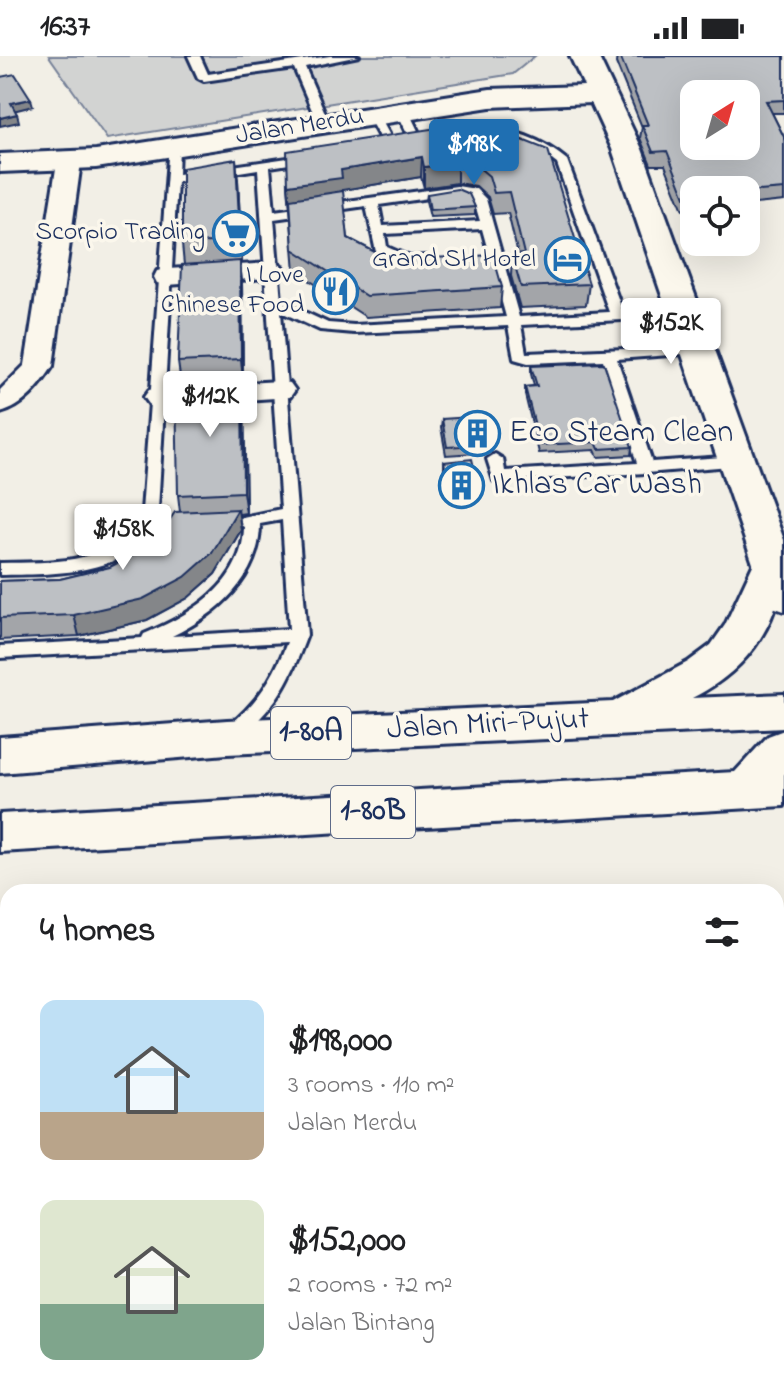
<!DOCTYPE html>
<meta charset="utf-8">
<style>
:root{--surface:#fff;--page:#f6f6f6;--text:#202124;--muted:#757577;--accent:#1f6fb2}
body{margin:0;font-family:"Indie Flower",sans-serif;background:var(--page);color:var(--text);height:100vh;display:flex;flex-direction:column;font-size:30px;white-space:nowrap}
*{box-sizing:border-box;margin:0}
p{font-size:26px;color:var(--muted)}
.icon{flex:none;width:44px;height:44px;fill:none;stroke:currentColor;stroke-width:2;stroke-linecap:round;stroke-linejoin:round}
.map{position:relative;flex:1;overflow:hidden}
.sheet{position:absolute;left:0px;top:828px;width:784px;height:512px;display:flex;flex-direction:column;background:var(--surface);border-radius:24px 24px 0 0;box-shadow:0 8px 32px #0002}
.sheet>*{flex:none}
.needle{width:52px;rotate:37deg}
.fabs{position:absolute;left:680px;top:24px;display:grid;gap:16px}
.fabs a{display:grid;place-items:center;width:80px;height:80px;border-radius:16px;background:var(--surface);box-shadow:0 8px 32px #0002;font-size:40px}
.price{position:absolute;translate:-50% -68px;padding:0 18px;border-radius:8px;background:#fff;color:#222;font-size:26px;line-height:52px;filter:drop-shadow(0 2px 4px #0008)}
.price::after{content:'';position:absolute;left:50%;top:48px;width:24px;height:18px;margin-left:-12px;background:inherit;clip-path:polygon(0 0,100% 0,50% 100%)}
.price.current{background:var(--accent);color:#fff}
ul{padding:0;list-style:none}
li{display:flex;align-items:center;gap:24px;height:200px;padding:0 40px}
li span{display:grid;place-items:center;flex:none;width:224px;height:160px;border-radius:16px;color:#555}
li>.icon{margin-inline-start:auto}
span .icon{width:96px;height:96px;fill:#fffc;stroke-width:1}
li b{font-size:34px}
h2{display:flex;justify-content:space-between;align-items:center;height:96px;padding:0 40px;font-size:34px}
.status{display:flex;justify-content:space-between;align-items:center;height:56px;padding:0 40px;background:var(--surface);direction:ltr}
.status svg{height:22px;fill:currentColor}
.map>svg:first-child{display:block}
.green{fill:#d2d3d2;stroke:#768198;stroke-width:2}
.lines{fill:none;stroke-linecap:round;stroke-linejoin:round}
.lane-casing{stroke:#1b2f5e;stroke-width:6}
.street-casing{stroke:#1b2f5e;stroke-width:6}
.secondary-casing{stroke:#1b2f5e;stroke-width:6}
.highway-casing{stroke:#1b2f5e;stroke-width:6}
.lane{fill:#fbf7ec;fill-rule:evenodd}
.street{fill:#fbf7ec;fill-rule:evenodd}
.secondary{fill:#fbf7ec;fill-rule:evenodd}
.highway{fill:#fbf7ec;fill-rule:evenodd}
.wall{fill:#a3a5a9;stroke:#1b2f5e;stroke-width:2}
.shaded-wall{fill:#848689;stroke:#1b2f5e;stroke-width:2}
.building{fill:#bdc0c4;stroke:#1b2f5e;stroke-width:2;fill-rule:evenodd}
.labels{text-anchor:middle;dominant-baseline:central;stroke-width:7;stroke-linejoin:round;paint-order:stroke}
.far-street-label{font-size:26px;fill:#1b2f5e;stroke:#fbf7ec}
.far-poi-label{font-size:26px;fill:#1b2f5e;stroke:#fbf7ec;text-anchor:end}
.shield{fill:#fbf7ec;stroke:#5e6b89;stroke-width:2}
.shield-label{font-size:30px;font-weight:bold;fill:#1b2f5e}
.poi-label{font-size:32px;fill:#1b2f5e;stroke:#fbf7ec;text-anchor:start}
.street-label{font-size:32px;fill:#1b2f5e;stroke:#fbf7ec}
</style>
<div class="status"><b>16:37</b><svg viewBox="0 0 49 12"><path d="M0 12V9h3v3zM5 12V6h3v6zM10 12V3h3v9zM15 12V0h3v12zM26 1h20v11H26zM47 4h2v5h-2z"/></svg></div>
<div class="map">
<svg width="784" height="1340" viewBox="0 0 784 1340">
<rect width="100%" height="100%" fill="#f2efe6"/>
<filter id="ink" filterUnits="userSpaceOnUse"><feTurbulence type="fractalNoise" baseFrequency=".0125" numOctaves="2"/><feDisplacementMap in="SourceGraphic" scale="16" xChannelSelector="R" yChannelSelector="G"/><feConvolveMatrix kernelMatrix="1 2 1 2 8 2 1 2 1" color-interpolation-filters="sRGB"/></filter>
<g filter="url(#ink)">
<!-- green -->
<path class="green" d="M 49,0 L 535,0 L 513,18 L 107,83 Z"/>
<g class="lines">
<defs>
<path id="lane" d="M 188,0 L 200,0 L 208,18 L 330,0 L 359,0 L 305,11 L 329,66 L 323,70 L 317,66 L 294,12 L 204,25 L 198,22 Z
M 402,50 L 408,54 L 422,83 L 420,86 L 410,83 L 396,54 Z
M 369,56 L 377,56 L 394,87 L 392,90 L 384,90 L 367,59 Z
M 479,71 C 513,73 541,82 567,104 L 623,256 L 683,253 L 690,257 L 683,261 L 521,269 L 526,297 L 701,290 L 703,293 L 696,297 L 617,303 L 652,406 L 737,400 L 742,401 L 742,409 L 646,417 L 494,425 L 487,403 L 495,398 L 503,403 L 505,415 L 637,407 L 603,304 L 528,307 L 514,303 L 508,270 L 354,277 L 320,274 L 281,256 L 307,579 C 290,625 276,652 237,683 L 225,683 L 222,678 L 225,673 C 256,648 273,624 287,586 L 0,602 L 0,590 L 142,582 L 144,578 C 191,559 243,528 244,471 L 236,466 L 238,462 L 281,453 L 258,113 L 177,126 L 157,471 C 122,520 54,518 0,519 L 0,507 C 56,506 97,509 141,469 L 169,88 L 179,91 L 178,118 L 315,98 L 315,104 L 270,111 L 274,155 L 457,130 L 476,133 L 486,143 L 519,261 L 609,256 L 557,108 C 529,84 510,84 475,78 L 475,72 ZM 457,138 C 475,140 475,149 480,165 L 383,170 L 379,149 ZM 366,150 L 376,196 C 394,204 415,216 433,204 L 426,200 L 410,201 L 387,191 L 385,178 L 482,173 L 506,261 L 354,269 L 328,267 L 281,245 L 274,163 ZM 282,464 L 289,573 L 172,580 C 218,558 260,522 260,468 Z"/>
<path id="street" d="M 69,99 L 81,106 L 53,310 C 40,330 24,351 0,357 L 0,334 L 25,309 L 57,106 Z
M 272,207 L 281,209 L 285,215 L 281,221 L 167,229 L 157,227 L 154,221 L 157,215 L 167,213 Z
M 280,325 L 290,327 L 295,334 L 290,341 L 159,350 L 149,348 L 144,341 L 149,334 L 159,332 Z"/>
<path id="secondary" d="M 570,0 L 598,0 L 642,93 L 784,484 L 784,555 L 770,550 L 764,540 L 612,93 L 591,47 L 490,51 L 96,112 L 0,116 L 0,98 L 96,94 L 490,33 L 584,30 Z"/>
<path id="highway" d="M 773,492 L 784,495 C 784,561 752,612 692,642 L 784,638 L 784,672 L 227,698 L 0,717 L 0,681 L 227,664 L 613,646 L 688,606 L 711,589 L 725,569 L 759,496 Z
M 784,674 L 784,750 L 0,796 L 0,758 L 735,716 L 768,680 Z"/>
</defs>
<!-- lane casing -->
<use href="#lane" class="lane-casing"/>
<!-- street casing -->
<use href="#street" class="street-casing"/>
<!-- secondary casing -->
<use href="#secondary" class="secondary-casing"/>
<!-- highway casing -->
<use href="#highway" class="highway-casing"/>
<!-- lane -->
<use href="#lane" class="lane"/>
<!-- street -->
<use href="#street" class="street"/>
<!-- secondary -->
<use href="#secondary" class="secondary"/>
<!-- highway -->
<use href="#highway" class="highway"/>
</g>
<!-- wall -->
<path class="wall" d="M 617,0 L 784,0 L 784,57 L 772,57 L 784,81 L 784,145 L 746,149 L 746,134 L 694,134 L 694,153 L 683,154 L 665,109 L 651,109 L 640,82 L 642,71 L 616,7 Z
M 476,66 L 589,228 L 586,249 L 520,252 L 511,220 L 512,199 L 518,199 L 508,157 L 493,158 L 488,141 L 476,130 L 457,127 L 424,132 L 421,121 L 342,134 L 348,182 L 390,204 L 502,231 L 500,252 L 366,261 L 295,215 L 288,129 Z
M 238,124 L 242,206 L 240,206 L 242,227 L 243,324 L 181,328 L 178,306 L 184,209 L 182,188 Z
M 427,138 L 475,151 L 475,159 L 430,161 L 426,145 Z
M 531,310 L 632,391 L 631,399 L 598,401 L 595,394 L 539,397 L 525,339 L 525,331 L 534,330 L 531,318 Z
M 244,348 L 246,457 L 239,458 L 241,474 L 215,518 L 188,542 L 147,564 L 79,580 L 0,584 L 0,525 L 60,523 L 110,511 L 141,495 L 156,484 L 180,456 L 178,439 Z
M 442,363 L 492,388 L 491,396 L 446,399 L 441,371 Z
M 444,406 L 480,436 L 479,444 L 451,446 L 444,413 Z
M 0,918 L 8,918 L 8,1018 L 0,1018 Z"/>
<!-- shaded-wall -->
<path class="shaded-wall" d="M 31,43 L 33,50 L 13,55 L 11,47 Z
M 17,58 L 19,66 L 0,70 L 0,62 Z
M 422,101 L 421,121 L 342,134 L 343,143 L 290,150 L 288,129 L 341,114 Z
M 236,103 L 238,124 L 242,206 L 240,184 Z
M 457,107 L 457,127 L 424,132 L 424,111 Z
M 240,205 L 242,227 L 243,324 L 241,303 Z
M 242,327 L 244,348 L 246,457 L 243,436 Z
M 238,453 L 241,474 L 215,518 L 188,542 L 147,564 L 79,580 L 74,559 Z"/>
<!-- building -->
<path class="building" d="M 620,0 L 784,0 L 784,44 L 766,45 L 784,81 L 784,133 L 746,136 L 746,134 L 694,134 L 694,140 L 685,141 L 667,95 L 653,96 L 642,69 L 648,69 ZM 694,38 L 746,38 L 746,90 L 694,90 Z
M 15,18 L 31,43 L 11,47 L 17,58 L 0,62 L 0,21 Z
M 476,66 L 548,94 L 589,228 L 521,231 L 512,199 L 524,198 L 509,136 L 494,137 L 489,120 L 477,110 L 457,107 L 424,111 L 422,101 L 341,114 L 342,122 L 288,129 L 287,95 Z
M 236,103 L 240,184 L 182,188 L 182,112 Z
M 457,133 L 469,138 L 475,151 L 430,154 L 427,138 Z
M 343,135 L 348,182 L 390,204 L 493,199 L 502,231 L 366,240 L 293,193 L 290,143 Z
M 240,205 L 241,303 L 178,306 L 182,209 Z
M 604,307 L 632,391 L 599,393 L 596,386 L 540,389 L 525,331 L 537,330 L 531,310 Z
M 242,327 L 243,436 L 178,439 L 176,331 Z
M 487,360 L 492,388 L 447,391 L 442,363 Z
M 472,403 L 480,436 L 451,439 L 444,406 Z
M 238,453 L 212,497 L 185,521 L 143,543 L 74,559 L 0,562 L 0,525 L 60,523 L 110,511 L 141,495 L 156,484 L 175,456 Z
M 0,918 L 8,918 L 8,1012 L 0,1012 Z"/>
</g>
<!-- icons -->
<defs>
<symbol id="supermarket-ring" viewBox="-11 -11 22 22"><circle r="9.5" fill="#fbf7ec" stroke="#1f6fb2" stroke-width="1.5"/><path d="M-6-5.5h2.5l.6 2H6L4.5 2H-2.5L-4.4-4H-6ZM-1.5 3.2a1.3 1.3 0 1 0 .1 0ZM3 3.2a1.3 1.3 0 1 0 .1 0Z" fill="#1f6fb2"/></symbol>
<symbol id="hotel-ring" viewBox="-11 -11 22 22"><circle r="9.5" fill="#fbf7ec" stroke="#1f6fb2" stroke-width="1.5"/><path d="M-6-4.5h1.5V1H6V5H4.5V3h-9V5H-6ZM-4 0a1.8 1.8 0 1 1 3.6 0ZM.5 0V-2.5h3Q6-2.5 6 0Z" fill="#1f6fb2"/></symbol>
<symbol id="restaurant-ring" viewBox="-11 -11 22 22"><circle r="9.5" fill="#fbf7ec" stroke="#1f6fb2" stroke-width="1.5"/><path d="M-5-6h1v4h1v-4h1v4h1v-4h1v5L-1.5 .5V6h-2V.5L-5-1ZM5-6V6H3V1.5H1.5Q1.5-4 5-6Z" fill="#1f6fb2"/></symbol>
<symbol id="building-ring" viewBox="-11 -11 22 22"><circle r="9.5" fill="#fbf7ec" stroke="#1f6fb2" stroke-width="1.5"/><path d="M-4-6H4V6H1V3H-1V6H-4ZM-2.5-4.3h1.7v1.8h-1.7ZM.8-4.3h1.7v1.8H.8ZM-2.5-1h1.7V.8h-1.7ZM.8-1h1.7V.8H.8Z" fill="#1f6fb2"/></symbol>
</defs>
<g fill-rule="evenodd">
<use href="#supermarket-ring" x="210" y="152" width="51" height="51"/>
<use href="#hotel-ring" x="542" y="178" width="51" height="51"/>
<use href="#restaurant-ring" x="310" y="210" width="51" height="51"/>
<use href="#building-ring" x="452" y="352" width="51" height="51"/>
<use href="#building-ring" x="436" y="404" width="51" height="51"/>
</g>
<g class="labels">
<!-- far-street labels -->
<g class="far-street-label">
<text transform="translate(300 71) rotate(-9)">Jalan Merdu</text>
</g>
<!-- far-poi labels -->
<g class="far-poi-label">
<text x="205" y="177">Scorpio Trading</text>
<text x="536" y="204">Grand SH Hotel</text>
<text x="304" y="220">I Love<tspan x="304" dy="30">Chinese Food</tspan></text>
</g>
<!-- shield labels -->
<g class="shield">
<rect x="271" y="651" width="80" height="52" rx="6"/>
<rect x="331" y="730" width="84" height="52" rx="6"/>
</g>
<g class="shield-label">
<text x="311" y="677">1-80A</text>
<text x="373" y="756">1-80B</text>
</g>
<!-- poi labels -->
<g class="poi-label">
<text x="509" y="377">Eco Steam Clean</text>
<text x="492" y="429">Ikhlas Car Wash</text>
</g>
<!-- street labels -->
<g class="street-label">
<text transform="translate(488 669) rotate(-3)">Jalan Miri-Pujut</text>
</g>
</g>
</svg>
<div class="fabs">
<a><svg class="needle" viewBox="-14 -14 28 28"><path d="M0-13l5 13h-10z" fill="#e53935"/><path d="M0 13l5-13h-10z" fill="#757577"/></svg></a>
<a><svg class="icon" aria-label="locate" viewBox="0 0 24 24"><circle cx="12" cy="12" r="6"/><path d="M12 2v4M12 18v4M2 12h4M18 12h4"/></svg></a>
</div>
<b class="price current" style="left:474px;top:131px">$198K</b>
<b class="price" style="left:671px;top:310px">$152K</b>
<b class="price" style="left:210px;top:383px">$112K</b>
<b class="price" style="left:123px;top:516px">$158K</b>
<section class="sheet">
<h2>4 homes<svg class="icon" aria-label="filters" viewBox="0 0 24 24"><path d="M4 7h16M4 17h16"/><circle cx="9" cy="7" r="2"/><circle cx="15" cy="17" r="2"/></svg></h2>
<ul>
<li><span style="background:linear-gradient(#bfe0f5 70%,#b9a48a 0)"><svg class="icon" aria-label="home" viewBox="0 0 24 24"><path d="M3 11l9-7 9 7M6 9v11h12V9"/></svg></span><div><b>$198,000</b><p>3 rooms · 110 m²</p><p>Jalan Merdu</p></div></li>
<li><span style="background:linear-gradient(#dfe7d0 65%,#7fa58c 0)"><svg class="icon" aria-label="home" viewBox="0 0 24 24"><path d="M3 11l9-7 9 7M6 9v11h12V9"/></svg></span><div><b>$152,000</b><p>2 rooms · 72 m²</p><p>Jalan Bintang</p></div></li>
</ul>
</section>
</div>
